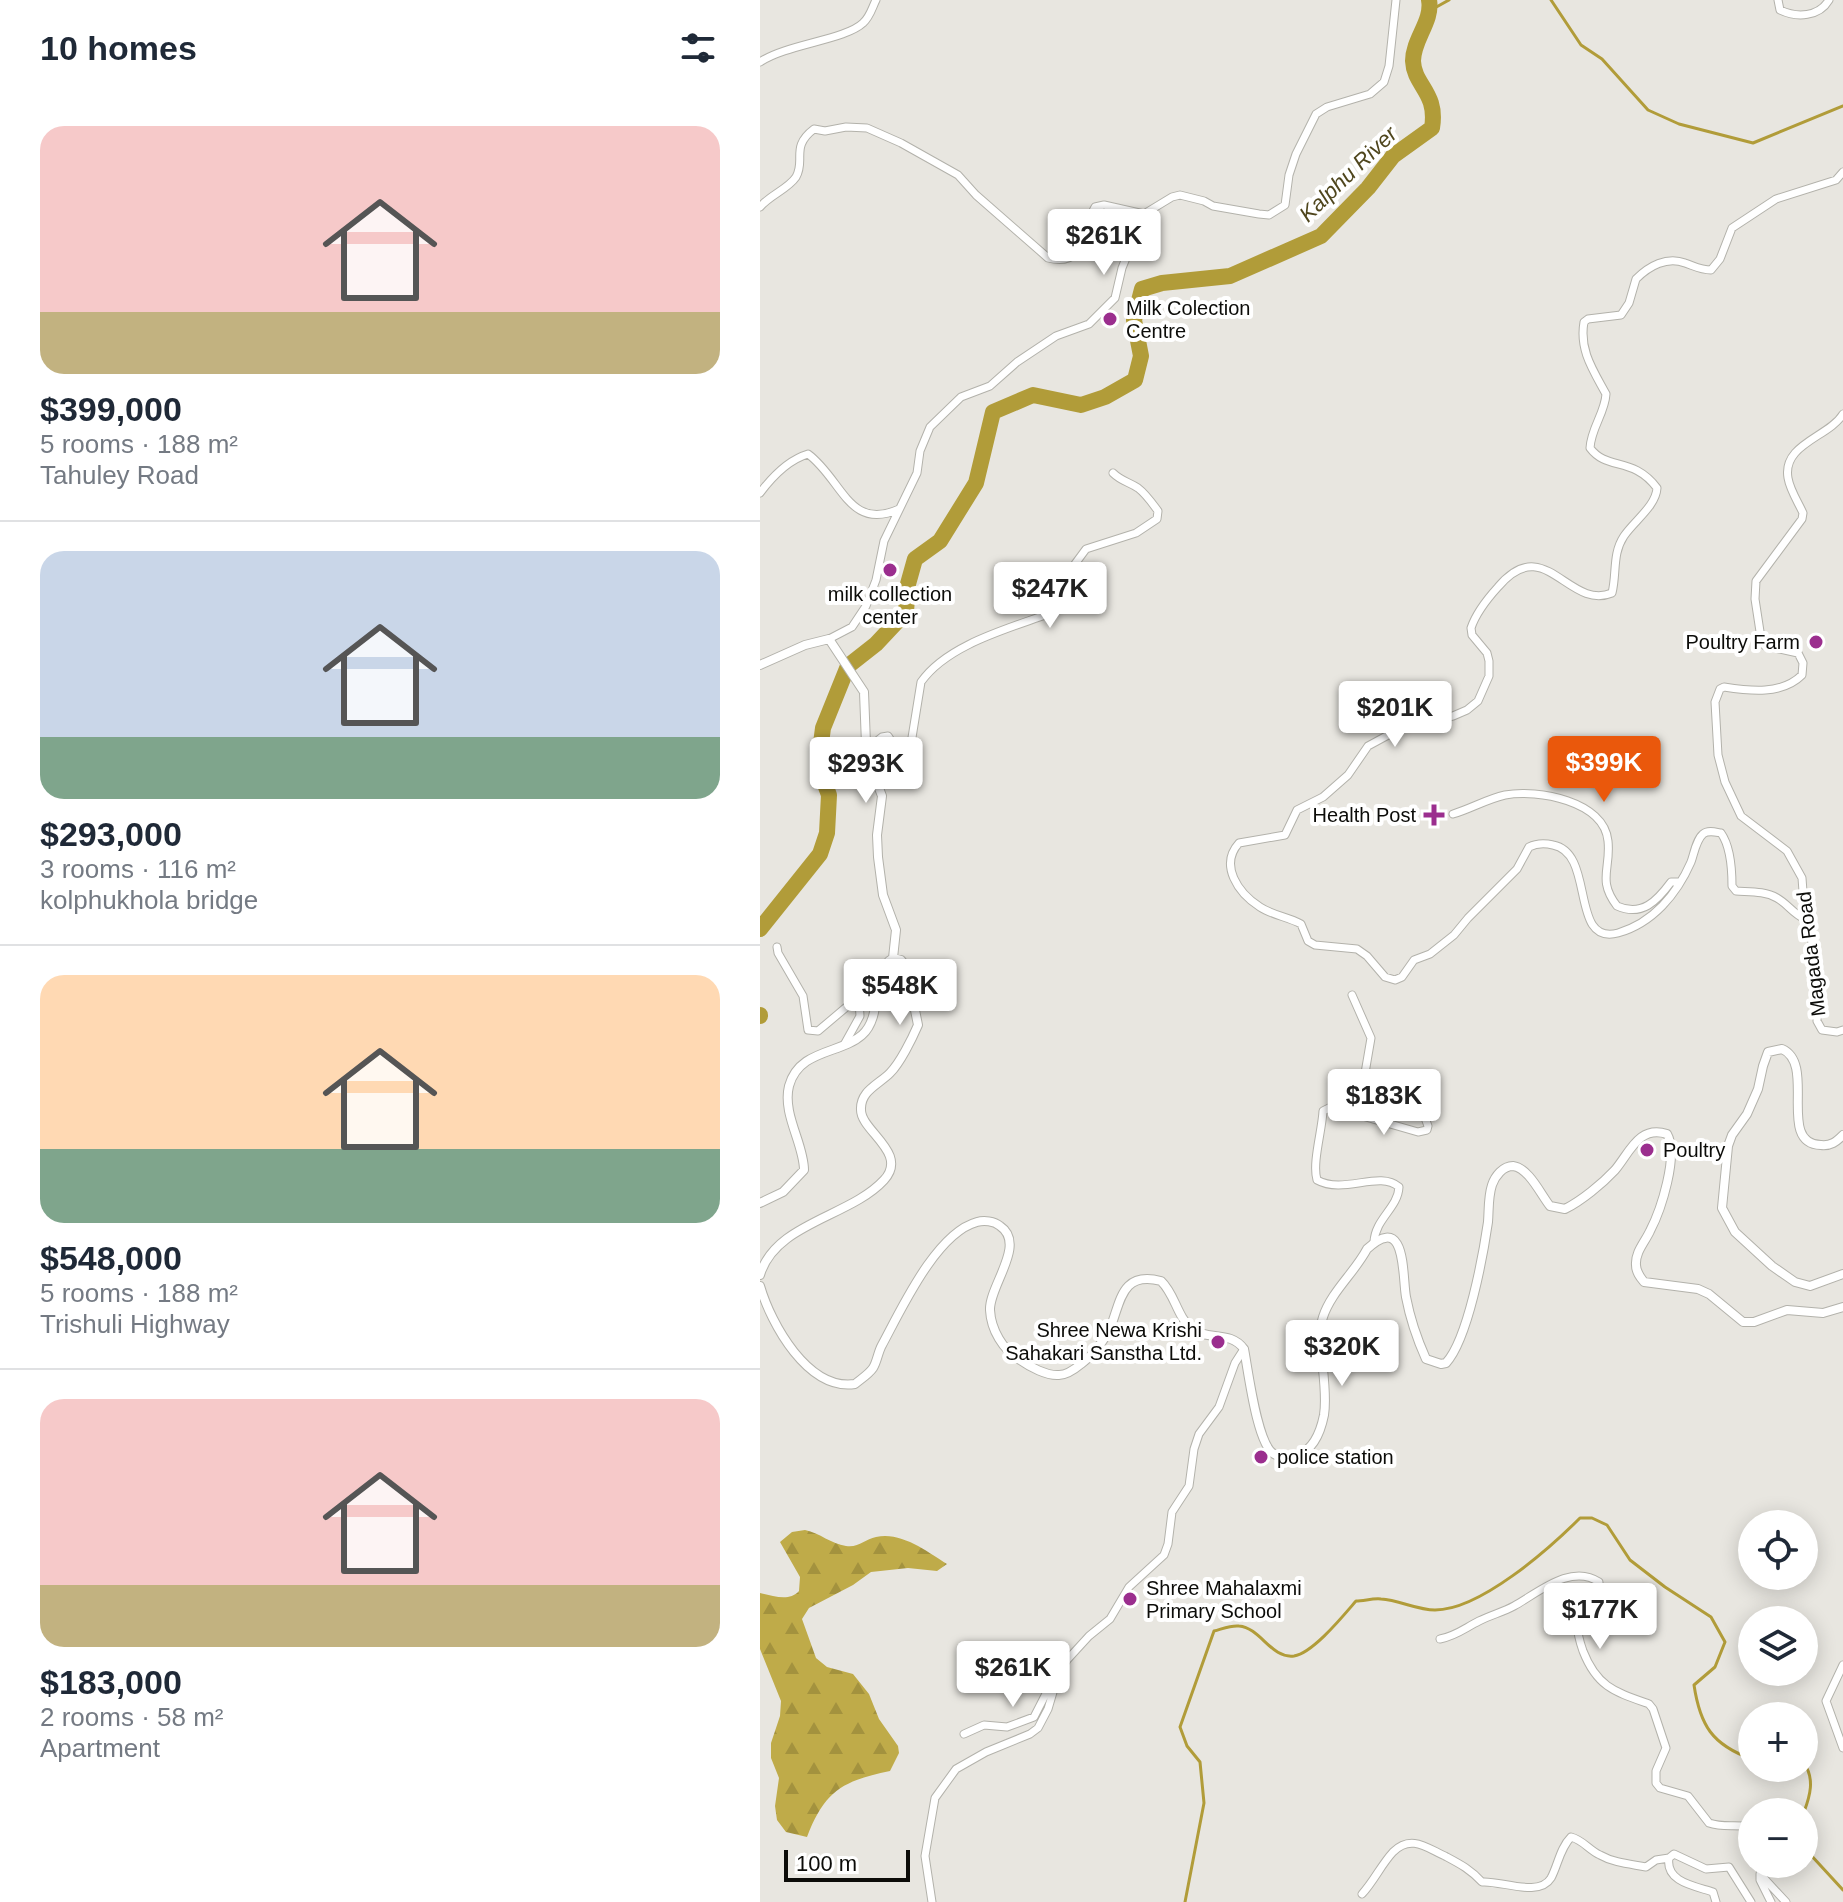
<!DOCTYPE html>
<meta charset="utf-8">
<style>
:root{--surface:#fff;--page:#f6f6f7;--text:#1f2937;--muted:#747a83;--line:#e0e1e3;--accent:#ea580c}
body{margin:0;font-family:Helvetica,sans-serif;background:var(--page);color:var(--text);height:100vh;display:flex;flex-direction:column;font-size:30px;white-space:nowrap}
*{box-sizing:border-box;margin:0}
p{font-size:26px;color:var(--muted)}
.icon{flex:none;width:44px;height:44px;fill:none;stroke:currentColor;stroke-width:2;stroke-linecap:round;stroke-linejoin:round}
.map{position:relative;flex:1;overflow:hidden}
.side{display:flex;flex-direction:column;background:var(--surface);width:760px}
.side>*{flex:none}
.buttons{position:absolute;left:978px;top:1510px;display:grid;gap:16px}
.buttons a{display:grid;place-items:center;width:80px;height:80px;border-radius:50%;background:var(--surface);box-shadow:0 4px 20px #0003;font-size:40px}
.scale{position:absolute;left:24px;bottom:20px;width:126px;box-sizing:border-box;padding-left:8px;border:4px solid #0c0c09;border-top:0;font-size:22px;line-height:28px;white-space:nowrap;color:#0c0c09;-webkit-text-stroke:6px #fff;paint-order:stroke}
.price{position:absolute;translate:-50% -68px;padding:0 18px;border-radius:8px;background:#fff;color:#222;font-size:26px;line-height:52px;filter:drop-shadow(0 2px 4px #0008)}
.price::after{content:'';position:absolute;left:50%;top:48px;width:24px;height:18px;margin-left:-12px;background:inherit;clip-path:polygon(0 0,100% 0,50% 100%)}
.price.active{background:var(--accent);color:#fff}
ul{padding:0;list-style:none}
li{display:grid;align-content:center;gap:16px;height:424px;padding:0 40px}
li+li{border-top:2px solid var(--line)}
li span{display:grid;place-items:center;height:248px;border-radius:24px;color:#555}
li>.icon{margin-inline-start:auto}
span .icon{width:144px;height:144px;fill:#fffc;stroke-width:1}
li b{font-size:34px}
h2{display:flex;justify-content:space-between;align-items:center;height:96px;padding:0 40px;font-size:34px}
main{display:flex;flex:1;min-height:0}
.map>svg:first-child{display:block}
.forest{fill:url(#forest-firs)}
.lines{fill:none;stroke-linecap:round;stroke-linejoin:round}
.stream{stroke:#b19c39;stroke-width:3}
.river{stroke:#b19c39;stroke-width:16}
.minor-casing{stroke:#b3b2ab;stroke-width:9}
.tertiary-casing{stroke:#b3b2ab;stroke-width:10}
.minor{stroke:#fff;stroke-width:7}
.tertiary{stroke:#fff;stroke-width:8}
.poi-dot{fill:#9b2e8e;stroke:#fff;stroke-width:3}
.labels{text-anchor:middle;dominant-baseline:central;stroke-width:8;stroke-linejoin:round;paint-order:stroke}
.poi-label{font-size:20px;fill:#0c0c09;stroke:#fff;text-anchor:start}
.street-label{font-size:20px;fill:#0c0c09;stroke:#fff}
.water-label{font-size:22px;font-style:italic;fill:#4f461d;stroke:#fff}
</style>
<main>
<section class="side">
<h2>10 homes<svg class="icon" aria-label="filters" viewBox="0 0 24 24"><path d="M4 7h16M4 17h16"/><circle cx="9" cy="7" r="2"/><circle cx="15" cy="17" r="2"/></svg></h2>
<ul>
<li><span style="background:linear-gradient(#f6c9c9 75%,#c2b280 0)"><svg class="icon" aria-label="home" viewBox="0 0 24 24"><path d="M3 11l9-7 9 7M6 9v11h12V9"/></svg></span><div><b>$399,000</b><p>5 rooms · 188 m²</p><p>Tahuley Road</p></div></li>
<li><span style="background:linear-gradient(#c9d6e8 75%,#7fa58c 0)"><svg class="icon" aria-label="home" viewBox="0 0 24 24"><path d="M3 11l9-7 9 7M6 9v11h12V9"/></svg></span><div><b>$293,000</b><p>3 rooms · 116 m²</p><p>kolphukhola bridge</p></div></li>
<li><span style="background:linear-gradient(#ffd9b3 70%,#7fa58c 0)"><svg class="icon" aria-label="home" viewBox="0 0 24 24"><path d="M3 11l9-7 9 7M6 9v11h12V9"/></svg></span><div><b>$548,000</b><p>5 rooms · 188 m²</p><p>Trishuli Highway</p></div></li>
<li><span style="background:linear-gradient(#f6c9c9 75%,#c2b280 0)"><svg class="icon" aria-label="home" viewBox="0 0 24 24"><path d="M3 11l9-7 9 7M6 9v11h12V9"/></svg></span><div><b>$183,000</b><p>2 rooms · 58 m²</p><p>Apartment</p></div></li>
</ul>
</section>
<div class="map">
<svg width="1083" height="1902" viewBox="0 0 1083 1902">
<defs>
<pattern id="forest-firs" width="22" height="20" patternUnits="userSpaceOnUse" patternTransform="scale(2)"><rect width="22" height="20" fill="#bfab49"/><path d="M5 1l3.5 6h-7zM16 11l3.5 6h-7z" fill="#a3923e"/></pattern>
</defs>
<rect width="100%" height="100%" fill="#e8e6e0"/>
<!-- forest -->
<path class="forest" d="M 45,1530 C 60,1533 71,1544 86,1546 C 99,1548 105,1539 116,1537 C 141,1531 168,1552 187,1564 L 177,1571 L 148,1568 L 111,1572 L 93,1585 L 49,1608 L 42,1619 L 56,1658 L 67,1667 L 93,1674 L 109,1694 L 119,1719 L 138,1746 L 139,1753 L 130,1771 C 83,1781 65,1790 47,1837 L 26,1832 L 17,1820 L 15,1806 L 19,1778 L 11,1758 L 11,1743 L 20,1716 L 21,1701 L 0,1649 L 0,1593 C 14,1596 29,1602 39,1591 L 40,1577 L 20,1542 L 32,1532 Z"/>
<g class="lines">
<!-- stream -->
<path class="stream" d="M 791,0 L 821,45 L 842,59 L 888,110 L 919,124 L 993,143 L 1083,106
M 671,10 L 689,0
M 1044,1763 C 1055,1779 1050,1796 1044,1812
M 1044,1843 L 1049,1853 L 1083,1890
M 425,1902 L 444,1803 L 440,1762 L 427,1746 L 420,1727 L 454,1631 C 462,1629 471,1625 479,1626 C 501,1628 511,1659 534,1656 C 553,1653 583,1616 596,1601 C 604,1601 613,1598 621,1599 C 639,1600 657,1610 675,1610 C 720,1610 789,1549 820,1518 L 832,1518 L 847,1525 L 870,1560 L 905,1587 L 951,1617 L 965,1642 L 955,1667 L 934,1685 C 940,1725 952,1745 992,1759"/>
<!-- river -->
<path class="river" d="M 0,929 L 60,854 L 67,833 L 69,795 L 60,771 L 60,751 L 63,728 L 88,666 L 116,644 L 146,612 L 148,584 L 155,559 L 180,541 L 216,483 L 233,412 L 273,395 L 321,405 L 345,397 L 375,380 L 381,356 L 374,320 L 382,289 L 402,283 L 470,276 L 561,236 L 608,188 L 633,156 L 672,128 C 678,92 654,86 653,61 C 653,39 673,21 669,0
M 0,1015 L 0,1016"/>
<defs>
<path id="minor" d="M 1018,0 L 1020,10 C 1037,18 1059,17 1069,0
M 0,62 C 27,44 85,40 103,23 C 110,17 112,8 116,0
M 0,207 C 10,195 28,189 36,177 C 46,160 30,147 54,129 L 65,131 L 86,127 L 107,128 L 141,143 L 198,175 L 216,195 L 288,258 C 327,268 321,230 335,207 L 344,205 L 384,214
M 1083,414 C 1069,437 1022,444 1028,478 C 1030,490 1038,502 1043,513 L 1042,519 L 996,581 L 995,599 L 1001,638 L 1005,646 L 1038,653 L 1043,663 L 1042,675 C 1022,695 990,691 964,687 L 960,689 L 955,702 L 958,755 L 965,782 L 981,816 L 1027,851 L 1042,878 L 1045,919 L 1051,937 L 1058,979 L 1057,1021 L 1062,1030 L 1077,1032 L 1083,1030
M 0,493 C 12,477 28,460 48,454 C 82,479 89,532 139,509
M 69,639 L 92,627 L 106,606 L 116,580 L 124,541 L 157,473 L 160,451 L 170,427 L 201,397 L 230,386 L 257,362 L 296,336 L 329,324 L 355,298 L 362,268 L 384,214 L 412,197 L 420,195 L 444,201 L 453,206 L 499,214 L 509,215 L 525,205 L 529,175 L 536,154 L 556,114 L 567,107 L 610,94 L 624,82 L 629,66 L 636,0
M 107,749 L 122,737 L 128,736 L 141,756 L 149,756 L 161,682 C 187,645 247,629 288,614 C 300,604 298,594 292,582 L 295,574 L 312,568 L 326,549 L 376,533 L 397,519 L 398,511 C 392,503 386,494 378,488 C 369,482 361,481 353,473
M 693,814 C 710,809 727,799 745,795 C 778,789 844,801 848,841 C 851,869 837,880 857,906 C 882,917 897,901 911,882 L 920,882
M 1045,919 C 1032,913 1029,905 1017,898 C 1005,891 990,892 976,891 L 972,886 C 972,869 971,847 961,833 C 955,832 948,830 943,834 C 936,840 934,854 931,862 C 917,894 893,923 858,933 C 809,946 836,853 793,845 C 784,843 777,843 769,847 L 757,869 L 708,918 L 694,935 L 670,954 L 654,960 L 642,977 L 635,980 L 625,977 L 607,956 L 597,949 L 555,945 L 548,941 L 541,924 C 528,917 512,915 500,907 C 478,893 459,865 479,843 L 525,835 L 537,810 L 563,797 L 588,775 L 608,746 L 643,727 L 693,716 L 707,710 L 718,701 L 729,676 L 729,661 L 727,653 L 712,635 L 711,628 C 716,613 728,598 738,587 C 785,531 808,611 852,593 C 857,573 852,554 864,536 C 874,521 896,506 897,488 C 873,456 847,471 830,448 C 831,428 845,413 846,394 C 833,370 819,350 824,322 L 828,319 L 861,315 L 869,303 L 876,279 C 889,266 907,256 925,263 C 934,266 941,270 951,270 L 960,259 L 972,228 L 1016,199 L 1076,180 L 1083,172
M 17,947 L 18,953 L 43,996 L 48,1030 L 58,1031 L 90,1004 L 99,1001 L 100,1016 L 84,1045
M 592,995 L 611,1038 L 605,1073 L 610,1090 L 631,1101 L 662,1110 L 668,1126 L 667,1130 L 658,1132 L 571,1107 L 563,1111 C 562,1131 552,1163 557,1180 C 584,1195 619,1170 639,1187 C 638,1208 615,1219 614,1242
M 680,1639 C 696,1636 705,1628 719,1621 C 731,1615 743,1612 754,1606 C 778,1593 811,1563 839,1582 L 839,1590 C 833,1598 822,1604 819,1613 C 815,1625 819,1640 823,1651 C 837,1687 855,1692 889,1704 L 893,1709 L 906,1748 L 896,1771 L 896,1783 L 900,1788 L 928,1796 L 949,1823 C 963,1828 976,1824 990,1827 L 992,1831
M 1083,1665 L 1066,1701 L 1083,1748
M 204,1734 L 224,1725 L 247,1727 L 274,1717 L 295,1676
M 602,1894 C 614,1881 621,1865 633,1852 C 651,1834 667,1848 685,1856 C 700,1864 710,1869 722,1882 C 740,1880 779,1898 791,1878 C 798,1865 800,1848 811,1837 C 823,1840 829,1850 840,1855 C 854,1863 870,1864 886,1867 L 896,1860 L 909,1858
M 172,1902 L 165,1856 L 175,1798 L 196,1769 L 226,1752 L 270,1734 L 278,1728 L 288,1709 L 299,1672 L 307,1660 L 329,1636 L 350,1619 L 369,1587 L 404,1555 L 408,1544 L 412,1512 L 429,1486 L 434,1449 L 439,1434 L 459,1407 L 475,1363 L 484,1349
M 956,1902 L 953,1892 C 935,1886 905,1882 909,1858 L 914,1854 L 946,1869 L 969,1867 L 991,1902
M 1011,1902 L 1000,1880 L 1000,1874 L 1026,1902"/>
<path id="tertiary" d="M 0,665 L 45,645 L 69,639 L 104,692 L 106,744 L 111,767 L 122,796 L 117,835 L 118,857 L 123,895 L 136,930 L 133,958
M 1083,1135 C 1076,1142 1071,1146 1061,1145 C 1016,1144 1057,1064 1022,1049 L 1008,1052 L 1003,1066 L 998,1089 L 987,1114 L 972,1135 L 968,1146 L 962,1208 L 975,1232 L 1012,1266 L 1035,1282 L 1050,1286 L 1083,1274
M 0,1203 L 23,1192 L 44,1170 C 44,1144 22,1114 29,1086 C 39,1049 81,1054 102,1035 C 124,1016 110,971 133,958 L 141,960 L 146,966 L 158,1025 C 152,1039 140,1063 130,1073 C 118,1085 100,1091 101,1110 C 101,1131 149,1153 124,1180 C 90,1217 15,1223 0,1275
M 0,1286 C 11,1324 48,1391 95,1384 C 101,1379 109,1374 113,1368 C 117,1362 118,1352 122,1345 C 141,1310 176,1233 217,1222 C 224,1220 234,1221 240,1226 C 267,1244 229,1286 230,1310 C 231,1330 243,1350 260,1360 C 270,1367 287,1376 299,1375 C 307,1375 315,1369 321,1364 C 333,1355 345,1340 351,1326 C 361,1300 362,1271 401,1281 C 415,1294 417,1317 432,1329 C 448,1341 470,1330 484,1349 C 488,1369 497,1445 514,1454 C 520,1458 531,1457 538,1455 C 554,1449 561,1430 564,1415 C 569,1384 555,1341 563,1317 C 571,1292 595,1272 607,1249 C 647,1212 642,1275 646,1297 C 650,1318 657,1339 666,1359 L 681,1364 L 686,1363 C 708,1339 723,1256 728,1222 C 729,1210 728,1197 732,1185 C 735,1176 743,1166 753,1166 C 769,1168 781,1195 790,1206 L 805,1209 C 821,1201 842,1184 855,1170 C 870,1152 879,1125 907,1134 C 919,1155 901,1210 890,1231 C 885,1242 875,1252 876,1265 C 876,1272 880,1277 884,1282 L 938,1289 L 949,1294 L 983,1322 L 994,1322 L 1027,1310 L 1063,1313 L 1083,1307"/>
</defs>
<!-- minor casing -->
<use href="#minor" class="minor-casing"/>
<!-- tertiary casing -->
<use href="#tertiary" class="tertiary-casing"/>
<!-- minor -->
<use href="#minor" class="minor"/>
<!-- tertiary -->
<use href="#tertiary" class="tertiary"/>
</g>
<!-- markers -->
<g class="poi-dot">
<circle cx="350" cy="319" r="8"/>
<circle cx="130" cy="570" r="8"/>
<circle cx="1056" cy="642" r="8"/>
<path d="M670 803h8v8h8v8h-8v8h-8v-8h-8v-8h8z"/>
<circle cx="887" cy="1150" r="8"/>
<circle cx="458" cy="1342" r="8"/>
<circle cx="501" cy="1457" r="8"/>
<circle cx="370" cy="1599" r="8"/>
</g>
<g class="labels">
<!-- poi labels -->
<g class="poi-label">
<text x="366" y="308">Milk Colection<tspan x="366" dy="23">Centre</tspan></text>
<text x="130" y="594" text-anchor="middle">milk collection<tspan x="130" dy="23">center</tspan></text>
<text x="1040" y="642" text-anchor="end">Poultry Farm</text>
<text x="656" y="815" text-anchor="end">Health Post</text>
<text x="903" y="1150">Poultry</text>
<text x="442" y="1330" text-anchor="end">Shree Newa Krishi<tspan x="442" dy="23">Sahakari Sanstha Ltd.</tspan></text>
<text x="517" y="1457">police station</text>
<text x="386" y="1588">Shree Mahalaxmi<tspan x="386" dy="23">Primary School</tspan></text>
</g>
<!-- street labels -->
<g class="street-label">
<text transform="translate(1051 954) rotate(-97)">Magada Road</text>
</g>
<!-- water labels -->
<g class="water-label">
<text transform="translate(588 174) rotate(-44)">Kalphu River</text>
</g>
</g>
</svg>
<div class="buttons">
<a><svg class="icon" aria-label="locate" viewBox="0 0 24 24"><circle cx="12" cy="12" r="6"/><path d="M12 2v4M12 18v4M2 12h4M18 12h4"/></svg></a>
<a><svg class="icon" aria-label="layers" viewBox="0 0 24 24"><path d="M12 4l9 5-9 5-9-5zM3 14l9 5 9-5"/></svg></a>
<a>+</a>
<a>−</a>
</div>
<div class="scale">100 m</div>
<b class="price" style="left:344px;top:277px">$261K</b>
<b class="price" style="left:290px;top:630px">$247K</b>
<b class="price" style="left:635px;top:749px">$201K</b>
<b class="price active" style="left:844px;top:804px">$399K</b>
<b class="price" style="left:106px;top:805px">$293K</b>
<b class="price" style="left:140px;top:1027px">$548K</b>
<b class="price" style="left:624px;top:1137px">$183K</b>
<b class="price" style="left:582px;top:1388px">$320K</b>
<b class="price" style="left:840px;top:1651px">$177K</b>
<b class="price" style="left:253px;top:1709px">$261K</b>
</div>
</main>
